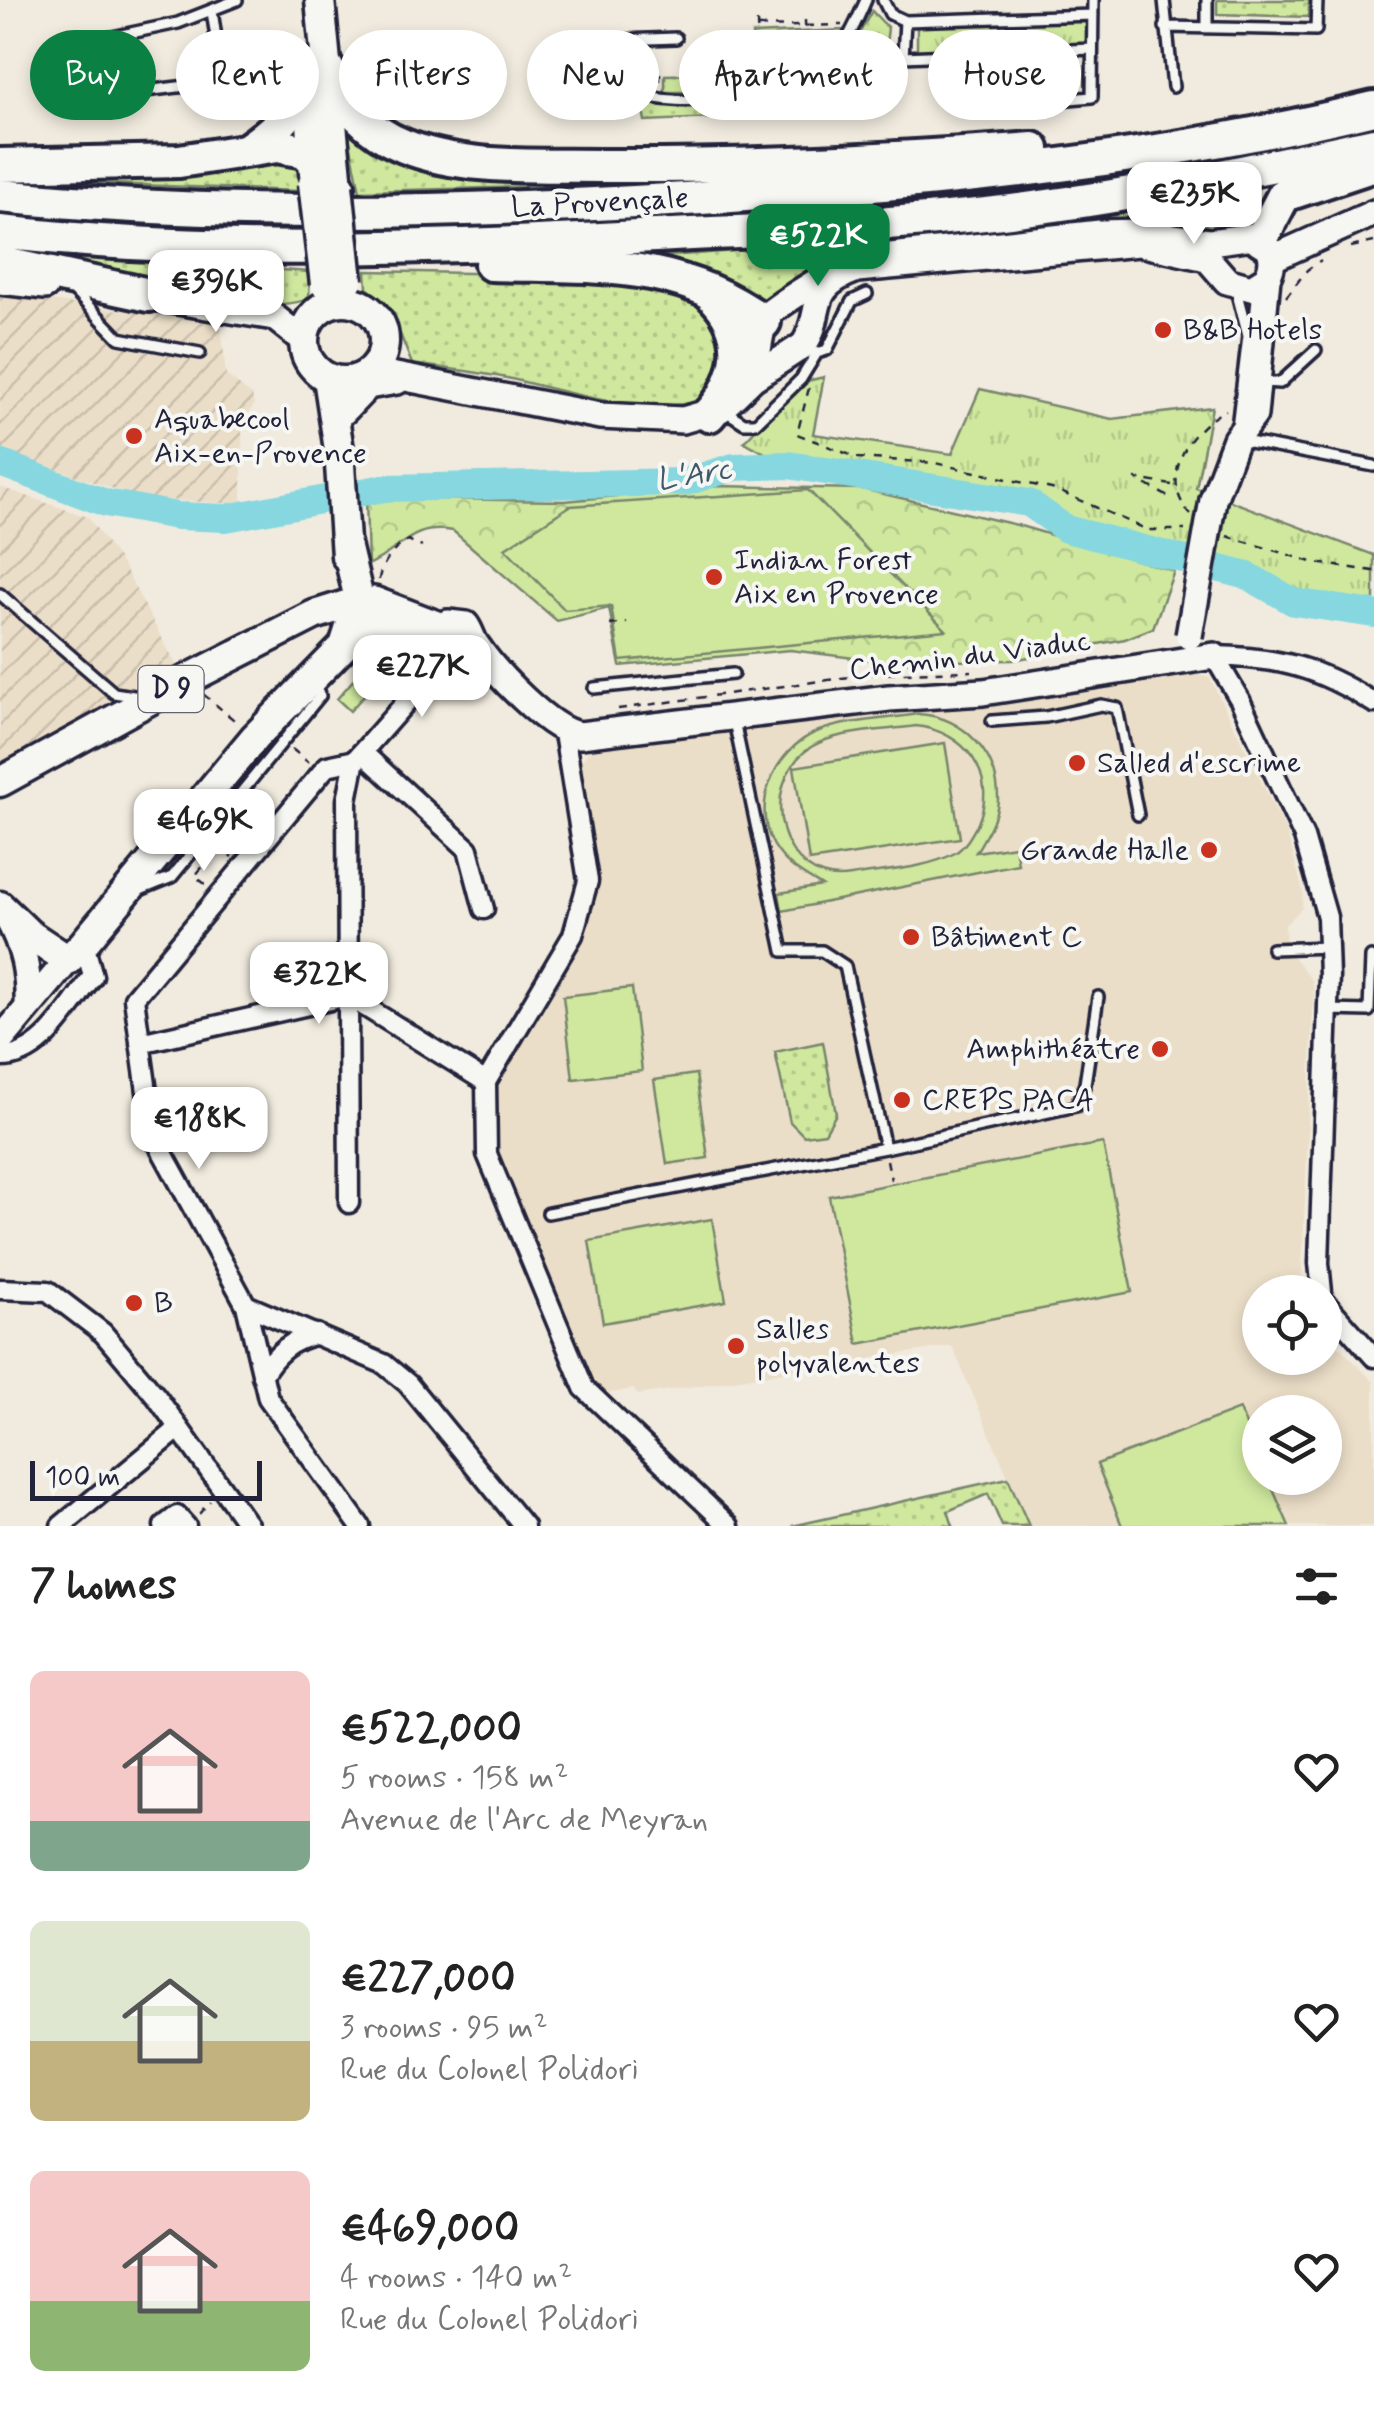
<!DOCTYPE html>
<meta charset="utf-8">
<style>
:root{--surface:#fff;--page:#f2f2f2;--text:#222;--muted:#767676;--accent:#0b8043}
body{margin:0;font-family:Mynerve,sans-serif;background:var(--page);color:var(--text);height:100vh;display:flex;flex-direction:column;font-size:38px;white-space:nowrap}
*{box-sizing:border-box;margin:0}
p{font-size:32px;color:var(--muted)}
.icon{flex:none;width:55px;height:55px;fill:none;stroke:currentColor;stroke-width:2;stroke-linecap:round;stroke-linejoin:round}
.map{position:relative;height:1526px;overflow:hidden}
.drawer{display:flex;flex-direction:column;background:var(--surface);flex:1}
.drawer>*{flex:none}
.hud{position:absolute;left:30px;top:30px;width:1315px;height:90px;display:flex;gap:20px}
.tools{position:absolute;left:1242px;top:1275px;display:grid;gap:20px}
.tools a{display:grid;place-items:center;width:100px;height:100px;border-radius:50%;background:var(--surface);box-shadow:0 5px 15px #0003;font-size:50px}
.scale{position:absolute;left:30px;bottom:25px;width:232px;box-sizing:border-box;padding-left:10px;border:5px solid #22223b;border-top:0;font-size:28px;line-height:35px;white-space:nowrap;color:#22223b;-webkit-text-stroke:8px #f6f6f2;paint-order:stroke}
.price{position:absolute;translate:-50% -85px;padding:0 22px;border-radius:20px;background:#fff;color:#222;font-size:32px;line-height:65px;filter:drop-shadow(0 2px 5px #0008)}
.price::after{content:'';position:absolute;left:50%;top:60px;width:30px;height:22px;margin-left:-15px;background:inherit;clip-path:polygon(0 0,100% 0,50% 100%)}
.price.active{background:var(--accent);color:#fff}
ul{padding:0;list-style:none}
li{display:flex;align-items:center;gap:30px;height:250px;padding:0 30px}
li span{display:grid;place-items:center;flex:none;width:280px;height:200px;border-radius:15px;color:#555}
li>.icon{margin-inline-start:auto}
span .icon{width:120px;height:120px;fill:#fffc;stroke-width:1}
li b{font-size:42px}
h2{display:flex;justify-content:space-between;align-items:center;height:120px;padding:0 30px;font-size:42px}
.chip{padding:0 35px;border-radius:45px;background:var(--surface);box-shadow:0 5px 15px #0003;font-size:35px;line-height:90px}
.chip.active{background:var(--accent);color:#fff}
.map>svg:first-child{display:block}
.built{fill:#ebdec8;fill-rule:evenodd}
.industrial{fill:url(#industrial-furrows)}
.grass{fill:url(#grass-dots);stroke:#78856c;stroke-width:2.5}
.forest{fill:url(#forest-crowns);stroke:#78856c;stroke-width:2.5}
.park{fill:url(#park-tufts);stroke:#78856c;stroke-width:2.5}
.garden{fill:#cfe89e;stroke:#78856c;stroke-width:2.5;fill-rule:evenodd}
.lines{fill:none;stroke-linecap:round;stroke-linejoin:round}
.river{stroke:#86d7df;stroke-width:28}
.lane-casing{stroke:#22223b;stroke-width:16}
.street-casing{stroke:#22223b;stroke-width:25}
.secondary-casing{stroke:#22223b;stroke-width:32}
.primary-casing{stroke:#22223b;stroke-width:35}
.highway-casing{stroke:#22223b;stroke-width:40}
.path{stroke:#22223b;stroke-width:2.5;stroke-dasharray:8 8;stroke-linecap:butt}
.lane{stroke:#f6f6f2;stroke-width:9}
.street{stroke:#f6f6f2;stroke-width:18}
.secondary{stroke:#f6f6f2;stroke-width:25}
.primary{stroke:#f6f6f2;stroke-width:28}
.highway{stroke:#f6f6f2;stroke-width:32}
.secondary-bridge-casing{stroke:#22223b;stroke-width:32;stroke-linecap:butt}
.primary-bridge-casing{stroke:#22223b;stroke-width:35;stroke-linecap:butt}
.secondary-bridge{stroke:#f6f6f2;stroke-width:25}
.primary-bridge{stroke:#f6f6f2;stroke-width:28}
.poi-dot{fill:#c8321e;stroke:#f6f6f2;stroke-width:4}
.labels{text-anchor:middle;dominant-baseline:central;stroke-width:8;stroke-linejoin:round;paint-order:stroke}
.shield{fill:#f6f6f2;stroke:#626272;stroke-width:2.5}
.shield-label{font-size:28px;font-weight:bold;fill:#22223b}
.street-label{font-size:30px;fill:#22223b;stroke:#f6f6f2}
.poi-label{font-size:30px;fill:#22223b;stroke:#f6f6f2;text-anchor:start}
.water-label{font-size:32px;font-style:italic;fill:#40586c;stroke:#f6f6f2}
</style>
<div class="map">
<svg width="1374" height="1526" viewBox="0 0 1374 1526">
<defs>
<pattern id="industrial-furrows" width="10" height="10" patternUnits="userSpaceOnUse" patternTransform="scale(2.5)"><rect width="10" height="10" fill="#ebdec8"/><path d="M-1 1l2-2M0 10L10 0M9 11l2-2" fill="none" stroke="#c9bead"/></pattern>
<pattern id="grass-dots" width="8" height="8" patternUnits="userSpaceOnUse" patternTransform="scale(2.5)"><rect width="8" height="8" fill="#cfe89e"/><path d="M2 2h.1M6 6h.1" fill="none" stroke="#b1c789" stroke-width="1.8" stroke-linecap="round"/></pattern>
<pattern id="forest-crowns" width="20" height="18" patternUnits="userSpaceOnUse" patternTransform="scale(2.5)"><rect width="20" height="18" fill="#cfe89e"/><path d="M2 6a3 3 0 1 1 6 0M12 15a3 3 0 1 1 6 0" fill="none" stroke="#b1c789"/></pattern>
<pattern id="park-tufts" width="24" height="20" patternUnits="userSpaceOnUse" patternTransform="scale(2.5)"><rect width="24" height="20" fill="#cfe89e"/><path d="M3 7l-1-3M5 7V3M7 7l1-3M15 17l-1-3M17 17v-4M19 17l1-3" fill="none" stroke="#b1c789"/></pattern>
</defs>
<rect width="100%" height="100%" fill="#f1ebdf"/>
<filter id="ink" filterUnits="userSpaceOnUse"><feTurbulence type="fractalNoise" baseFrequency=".01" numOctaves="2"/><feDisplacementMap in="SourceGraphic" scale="20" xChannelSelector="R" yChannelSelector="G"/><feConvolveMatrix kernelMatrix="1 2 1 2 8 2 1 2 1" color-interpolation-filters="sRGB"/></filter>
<g filter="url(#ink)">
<!-- built -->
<path class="built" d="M 1185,672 L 1210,678 L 1287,833 L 1303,891 L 1302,908 L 1285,925 L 1286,948 L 1312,980 L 1314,990 L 1301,1292 L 1260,1292 L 1260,1358 L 1325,1358 L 1325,1332 L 1374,1382 L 1374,1526 L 1029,1526 L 952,1346 L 638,1395 L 633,1389 L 607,1394 L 586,1377 L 501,1167 L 492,1118 L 498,1082 L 592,874 L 576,767 L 596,743 L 961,703 L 993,705 ZM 1260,1412 L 1325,1412 L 1325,1478 L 1260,1478 Z"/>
<!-- industrial -->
<path class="industrial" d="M 0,294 L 221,324 L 226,375 L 252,395 L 254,405 L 242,424 L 242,504 L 143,499 L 0,450 Z
M 0,487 L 88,517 L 124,567 L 179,670 L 147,688 L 117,688 L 107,708 L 0,763 Z"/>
<!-- grass -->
<path class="grass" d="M 1217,0 L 1309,0 L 1308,17 L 1217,14 Z
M 872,11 L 888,28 L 883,69 L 869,55 L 861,61 L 851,48 Z
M 844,30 C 825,76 756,85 713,92 L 712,73 L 740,72 L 738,55 L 753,53 L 752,34 Z
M 832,67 L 859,93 L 868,89 L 869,106 L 865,110 L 861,100 L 761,102 L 758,97 L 808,81 Z
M 704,74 L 704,92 L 665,92 L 665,75 Z
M 739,101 L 736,117 L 645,121 L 642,104 Z
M 344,113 L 417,157 L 820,172 L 656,184 L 360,191 Z
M 279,157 L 302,165 L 301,191 L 55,182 L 0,175 Z
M 1194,203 L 1229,204 L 1242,213 L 1243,224 L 1216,233 L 877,252 L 758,308 L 641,258 L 975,233 Z
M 0,251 L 310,272 L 309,298 C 263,323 58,266 0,251 Z
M 366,271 L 635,276 L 715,308 L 728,367 L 703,401 C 640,415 580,395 520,381 C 484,372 447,369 412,364 C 400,335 393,307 367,288 Z
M 823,1042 L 836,1114 L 825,1133 L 804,1136 L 790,1122 L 775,1052 Z
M 1008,1478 L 1029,1526 L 1002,1526 L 988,1494 L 948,1511 L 953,1526 L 792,1526 Z"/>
<!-- forest -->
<path class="forest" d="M 720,486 L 862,489 L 1017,525 L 1174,571 L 1153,628 L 1125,639 L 1013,660 L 886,662 L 790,650 L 620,666 L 609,608 L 557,621 L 453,531 C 409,524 402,550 368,565 L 366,498 L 565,501 Z"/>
<!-- park -->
<path class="park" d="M 1086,19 L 1087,47 L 917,53 L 917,27 Z
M 824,377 L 813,434 L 952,454 L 980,389 L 1112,419 L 1212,407 L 1196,488 L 1374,555 L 1374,614 L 1293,601 L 1248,576 L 1066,529 L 1029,503 L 788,465 L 744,442 L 799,383 Z"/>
<!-- garden -->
<path class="garden" d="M 808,490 L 946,630 L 620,661 L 611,606 L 565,610 L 505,548 L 570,506 Z
M 366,665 L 380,677 L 350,711 L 337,699 Z
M 919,714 C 964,717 999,754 998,800 C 997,819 985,837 976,852 L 1015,846 L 1018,864 L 782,911 L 779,893 L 822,886 C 806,876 790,868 779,853 C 746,811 774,748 819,731 C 849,720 888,719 919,714 ZM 916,726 C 964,731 999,774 978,823 C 972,834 966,846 955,853 C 926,869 883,870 851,876 C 781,888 754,785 811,747 C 838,730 884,731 916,726 Z
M 945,743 L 960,838 L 809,861 L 794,767 Z
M 632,988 L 642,1071 L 573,1079 L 563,996 Z
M 696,1074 L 708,1158 L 667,1164 L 654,1080 Z
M 1103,1143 L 1132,1292 L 858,1344 L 829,1196 Z
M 712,1219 L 726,1301 L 603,1323 L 589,1241 Z
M 1239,1409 L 1260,1458 L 1260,1478 L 1268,1478 L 1289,1526 L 1122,1526 L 1097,1464 Z"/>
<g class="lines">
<!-- river -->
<path class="river" d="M 0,463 L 106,503 L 177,516 L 226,518 L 384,488 L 685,482 L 734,467 L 788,465 L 1029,503 L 1066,529 L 1248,576 L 1294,602 L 1374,614"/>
<defs>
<path id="lane" d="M 883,0 L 890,14 L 905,21
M 1164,0 L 1173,87
M 212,11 L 222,77 L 203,84 L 103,96 L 93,41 L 178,23 L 237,0
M 1165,27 L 1316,30 L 1317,0
M 1207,27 L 1207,0
M 676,38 L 622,40 L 630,91 C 679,113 789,94 830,60 C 847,45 857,20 866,0
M 1092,49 L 903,57 L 905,21 L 1093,15
M 1058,100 L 1092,97 L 1093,0
M 72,289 L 119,338 L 200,353
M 1236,290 L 1248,336 L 1237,427
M 1262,382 L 1280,383 L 1316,350
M 724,410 L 744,423 L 756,423 L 801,379 L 817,353 L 827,350 L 852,301 L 867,294
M 1239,440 L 1374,466
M 0,594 L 114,693 L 140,697
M 594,688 L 733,674
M 992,721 L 1046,717 L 1101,705 L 1117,708 L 1138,815
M 140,890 L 172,877 L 320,696 L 313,682
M 1272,949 L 1329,947
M 1328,1010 L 1369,1011 L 1371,957
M 885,1148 L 1076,1106 L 1085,1084 L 1098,997
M 548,1213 L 885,1148 L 845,966 L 822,951 L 783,951 L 734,721"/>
<path id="street" d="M 1214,656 L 1240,700 L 1304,837 L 1327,917 L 1329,976 L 1319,1263 L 1322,1292
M 1214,656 C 1282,658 1317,667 1374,703
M 564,733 L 588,881 L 573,935 L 486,1082 L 487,1154 L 584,1388 L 729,1526
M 362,752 L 468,849 L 484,909
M 140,1043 L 348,996 L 486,1082
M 0,1057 C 42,1059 69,1006 93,976 L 84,943
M 349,1203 L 347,800 L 355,760
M 0,1289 L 48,1291 L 103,1333 L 156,1396 L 249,1526
M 1325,1302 L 1374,1357
M 246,1305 L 384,1364 L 408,1384 L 524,1526
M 262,1376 C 275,1353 291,1340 317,1334
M 61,1526 L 177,1430
M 164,1526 L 177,1516 L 186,1526
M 360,1526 L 268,1398 L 246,1305 L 153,1135 L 134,998 L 327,766 L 355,760 L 438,666 L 442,653"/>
<path id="secondary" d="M 1273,258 L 1374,213
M 0,281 L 45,286
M 134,294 L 274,317 L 303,340
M 370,371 L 600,416 L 683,420 L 721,409 L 753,378 L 804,345 C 826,310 803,289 857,269 L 1139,243 L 1207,258 L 1227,281 L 1251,288 L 1267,278 C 1276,260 1273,245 1254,236 L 1210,242 L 1140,232 L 1100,233 L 854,260 C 845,263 770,310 767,315 C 760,325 757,364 753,378
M 344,411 L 368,386 L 397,381
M 1213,500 L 1236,439 L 1254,415 L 1267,278
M 436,637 L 404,627 L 355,622 L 346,605 L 374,600 L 442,626
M 473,642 L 468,653 L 452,659 L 438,649 L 436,637 L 448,623 L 466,625 C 471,632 472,640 477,646 C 495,673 550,731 580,735 L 889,698 L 983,692 L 1214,656
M 7,917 C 24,947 29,973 28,1007
M 0,1041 L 68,960"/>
<path id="primary" d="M 320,0 L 338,186
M 308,71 L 314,173
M304 341a40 40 0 1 1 80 0a40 40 0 1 1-80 0Z
M 328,378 L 339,450 L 346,556
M 0,782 L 186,680 L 314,615 L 346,605
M 0,906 L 29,934 L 68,960 L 84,943 L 255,737 L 344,646 L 359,599 L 345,540"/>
<path id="highway" d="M 327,68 C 342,103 368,132 404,146 C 464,170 537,165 600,166 C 745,167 889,160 1033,149
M 247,150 C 285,124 294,111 308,67
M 0,165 L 179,161 L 277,146 L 305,151 L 338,186
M 0,196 C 229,218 457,213 686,199 C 921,184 1145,163 1374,108
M 0,232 C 205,255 413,249 619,238 C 757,230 896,227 1033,208 C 1148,193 1261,168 1374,144
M 1261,239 L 1284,195 L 1374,165
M 0,263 L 149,295
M 491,264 C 595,267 675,258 764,322
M 709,415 C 742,378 750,332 712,295"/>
</defs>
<!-- lane casing -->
<use href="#lane" class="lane-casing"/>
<!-- street casing -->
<use href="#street" class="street-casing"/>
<!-- secondary casing -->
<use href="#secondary" class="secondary-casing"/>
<!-- primary casing -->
<use href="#primary" class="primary-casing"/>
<!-- highway casing -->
<use href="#highway" class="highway-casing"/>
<!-- path -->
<path class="path" d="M 805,20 L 806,59
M 757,22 L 759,80
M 758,27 L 842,25
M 708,72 L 708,85
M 660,73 L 660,87
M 1351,247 L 1374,242
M 1286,297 L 1307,270 L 1321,260
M 809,388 L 797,434 L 858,458 L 935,463 L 1056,490 L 1148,530 L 1185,530
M 1172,485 L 1136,479 L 1174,500
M 1191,515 C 1157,479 1188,429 1226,410
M 1227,536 L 1315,563 L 1374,571
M 379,580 C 380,565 395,547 408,540 L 422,547
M 610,625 L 627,623
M 203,694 L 239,724
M 618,709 L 871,674 L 972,671
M 292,749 L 309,763
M 205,884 L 195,876 L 219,847 L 232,857
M 887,1160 L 891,1180
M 199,1514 L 210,1501"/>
<!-- lane -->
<use href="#lane" class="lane"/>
<!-- street -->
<use href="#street" class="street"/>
<!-- secondary -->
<use href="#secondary" class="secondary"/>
<!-- primary -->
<use href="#primary" class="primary"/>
<!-- highway -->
<use href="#highway" class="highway"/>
<defs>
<path id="secondary-bridge" d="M 1189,636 L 1213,500"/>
<path id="primary-bridge" d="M 313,183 L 325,284
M 338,186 L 348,281"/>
</defs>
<!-- secondary-bridge casing -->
<use href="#secondary-bridge" class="secondary-bridge-casing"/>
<!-- primary-bridge casing -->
<use href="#primary-bridge" class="primary-bridge-casing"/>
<!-- secondary-bridge -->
<use href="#secondary-bridge" class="secondary-bridge"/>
<!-- primary-bridge -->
<use href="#primary-bridge" class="primary-bridge"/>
</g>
</g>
<!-- markers -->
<g class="poi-dot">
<circle cx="1163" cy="330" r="10"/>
<circle cx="134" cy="436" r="10"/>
<circle cx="714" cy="577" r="10"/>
<circle cx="1077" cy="763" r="10"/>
<circle cx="1209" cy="850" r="10"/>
<circle cx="911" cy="937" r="10"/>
<circle cx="1160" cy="1049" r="10"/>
<circle cx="902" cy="1100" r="10"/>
<circle cx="134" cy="1303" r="10"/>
<circle cx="736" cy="1346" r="10"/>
</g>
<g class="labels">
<!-- shield labels -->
<rect class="shield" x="138.5" y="666" width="65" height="46" rx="8"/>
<g class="shield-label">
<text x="171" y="689">D 9</text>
</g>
<!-- street labels -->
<g class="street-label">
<text transform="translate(600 203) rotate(-3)">La Provençale</text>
<text transform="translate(970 656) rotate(-7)">Chemin du Viaduc</text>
</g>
<!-- poi labels -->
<g class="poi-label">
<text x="1183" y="330">B&amp;B Hotels</text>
<text x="154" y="419">Aquabecool<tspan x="154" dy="34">Aix-en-Provence</tspan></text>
<text x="734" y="560">Indian Forest<tspan x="734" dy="34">Aix en Provence</tspan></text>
<text x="1097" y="763">Salled d'escrime</text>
<text x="1189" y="850" text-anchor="end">Grande Halle</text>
<text x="931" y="937">Bâtiment C</text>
<text x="1140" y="1049" text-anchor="end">Amphithéatre</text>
<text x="922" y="1100">CREPS PACA</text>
<text x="154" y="1303">B</text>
<text x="756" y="1329">Salles<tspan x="756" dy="34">polyvalentes</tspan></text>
</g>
<!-- water labels -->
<g class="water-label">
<text transform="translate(694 475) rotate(-9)">L'Arc</text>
</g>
</g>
</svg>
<div class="tools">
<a><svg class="icon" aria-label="locate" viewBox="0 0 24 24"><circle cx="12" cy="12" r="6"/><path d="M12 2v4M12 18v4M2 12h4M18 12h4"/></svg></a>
<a><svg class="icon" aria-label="layers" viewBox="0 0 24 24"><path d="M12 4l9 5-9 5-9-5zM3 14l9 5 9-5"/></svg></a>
</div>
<div class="scale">100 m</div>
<b class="price" style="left:1194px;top:247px">€235K</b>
<b class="price active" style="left:818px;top:289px">€522K</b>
<b class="price" style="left:216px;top:335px">€396K</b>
<b class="price" style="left:422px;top:720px">€227K</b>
<b class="price" style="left:204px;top:874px">€469K</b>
<b class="price" style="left:319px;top:1027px">€322K</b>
<b class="price" style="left:199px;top:1172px">€188K</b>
<div class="hud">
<a class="chip active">Buy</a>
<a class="chip">Rent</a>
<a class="chip">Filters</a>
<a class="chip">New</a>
<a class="chip">Apartment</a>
<a class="chip">House</a>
</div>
</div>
<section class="drawer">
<h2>7 homes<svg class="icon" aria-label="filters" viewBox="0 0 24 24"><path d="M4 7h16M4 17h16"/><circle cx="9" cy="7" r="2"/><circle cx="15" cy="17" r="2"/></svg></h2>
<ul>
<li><span style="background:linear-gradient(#f6c9c9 75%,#7fa58c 0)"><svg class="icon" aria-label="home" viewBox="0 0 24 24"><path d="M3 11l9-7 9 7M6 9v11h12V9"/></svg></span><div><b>€522,000</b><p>5 rooms · 158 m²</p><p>Avenue de l'Arc de Meyran</p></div><svg class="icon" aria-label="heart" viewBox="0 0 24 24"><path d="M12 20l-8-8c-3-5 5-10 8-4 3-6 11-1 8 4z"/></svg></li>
<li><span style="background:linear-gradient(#dfe7d0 60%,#c2b280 0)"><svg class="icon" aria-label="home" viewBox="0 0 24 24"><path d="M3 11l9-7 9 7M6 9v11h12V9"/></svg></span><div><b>€227,000</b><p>3 rooms · 95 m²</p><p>Rue du Colonel Polidori</p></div><svg class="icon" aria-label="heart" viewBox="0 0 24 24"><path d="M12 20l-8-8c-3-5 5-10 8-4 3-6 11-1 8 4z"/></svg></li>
<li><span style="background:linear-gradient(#f6c9c9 65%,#8fb573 0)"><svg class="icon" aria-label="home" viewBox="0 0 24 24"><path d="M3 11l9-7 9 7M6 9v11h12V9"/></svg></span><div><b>€469,000</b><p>4 rooms · 140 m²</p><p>Rue du Colonel Polidori</p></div><svg class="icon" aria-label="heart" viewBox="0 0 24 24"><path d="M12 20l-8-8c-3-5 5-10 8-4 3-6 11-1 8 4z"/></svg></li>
</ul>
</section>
